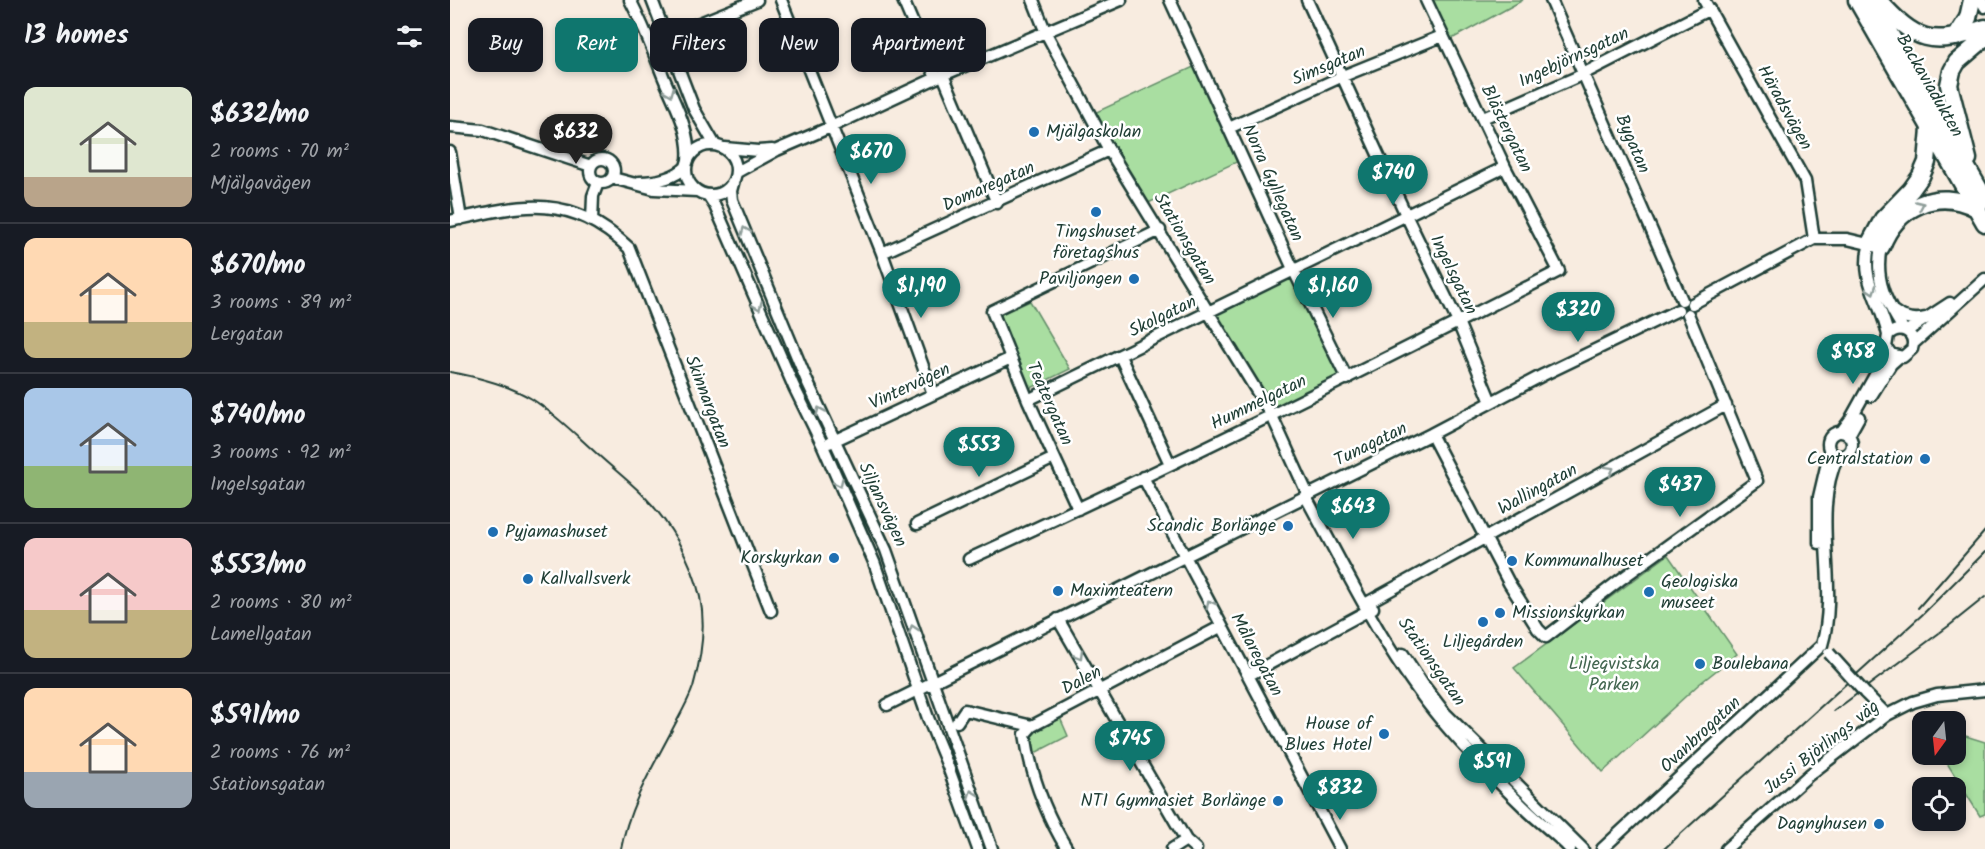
<!DOCTYPE html>
<meta charset="utf-8">
<style>
:root{--surface:#171b24;--page:#20242c;--text:#f1f3f6;--muted:#9ea1a6;--line:#363941;--accent:#0f766e}
body{margin:0;font-family:Kalam,sans-serif;background:var(--page);color:var(--text);height:100vh;display:flex;flex-direction:column;font-size:22px;white-space:nowrap}
*{box-sizing:border-box;margin:0}
p{font-size:20px;color:var(--muted)}
.icon{flex:none;width:33px;height:33px;fill:none;stroke:currentColor;stroke-width:2;stroke-linecap:round;stroke-linejoin:round}
.map{position:relative;flex:1;overflow:hidden}
.sheet{display:flex;flex-direction:column;background:var(--surface);width:450px}
.sheet>*{flex:none}
.banner{position:absolute;left:18px;top:18px;width:570px;height:54px;display:flex;gap:12px}
.needle{width:39px;rotate:195deg}
.fabs{position:absolute;left:1462px;top:711px;display:grid;gap:12px}
.fabs a{display:grid;place-items:center;width:54px;height:54px;border-radius:12px;background:var(--surface);box-shadow:0 3px 9px #0003;font-size:30px}
.price{position:absolute;translate:-50% -51px;padding:0 14px;border-radius:21px;background:var(--accent);color:#fff;font-size:20px;line-height:39px;filter:drop-shadow(0 2px 3px #0008)}
.price::after{content:'';position:absolute;left:50%;top:36px;width:18px;height:14px;margin-left:-9px;background:inherit;clip-path:polygon(0 0,100% 0,50% 100%)}
.price.on{background:#222;color:#fff}
ul{padding:0;list-style:none}
li{display:flex;align-items:center;gap:18px;height:150px;padding:0 24px}
li+li{border-top:2px solid var(--line)}
li span{display:grid;place-items:center;flex:none;width:168px;height:120px;border-radius:12px;color:#555}
li>.icon{margin-inline-start:auto}
span .icon{width:72px;height:72px;fill:#fffc;stroke-width:1}
li b{font-size:26px}
h2{display:flex;justify-content:space-between;align-items:center;height:72px;padding:0 24px;font-size:26px}
.pill{padding:0 21px;border-radius:12px;background:var(--surface);box-shadow:0 3px 9px #0003;font-size:21px;line-height:54px}
.pill.on{background:var(--accent);color:#fff}
main{display:flex;flex:1;min-height:0}
.map>svg:first-child{display:block}
.green{fill:#a9dea1;stroke:#648e6a;stroke-width:1.5}
.lines{fill:none;stroke-linecap:round;stroke-linejoin:round}
.minor-casing{stroke:#1f3d34;stroke-width:15}
.highway-casing{stroke:#1f3d34;stroke-width:21}
.minor{stroke:#fff;stroke-width:10}
.highway{stroke:#fff;stroke-width:16}
.rail{stroke:#1f3d34;stroke-width:2}
.minor-bridge-casing{stroke:#1f3d34;stroke-width:15;stroke-linecap:butt}
.minor-bridge{stroke:#fff;stroke-width:10}
.oneway{stroke:#8f9e9a}
.poi-dot{fill:#1f6fb2;stroke:#fff;stroke-width:2}
.labels{text-anchor:middle;dominant-baseline:central;stroke-width:5;stroke-linejoin:round;paint-order:stroke}
.street-label{font-size:18px;fill:#1f3d34;stroke:#fff}
.poi-label{font-size:18px;fill:#1f3d34;stroke:#fff;text-anchor:start}
.park-label{font-size:18px;fill:#42654f;stroke:#fff}
</style>
<main>
<section class="sheet">
<h2>13 homes<svg class="icon" aria-label="filters" viewBox="0 0 24 24"><path d="M4 7h16M4 17h16"/><circle cx="9" cy="7" r="2"/><circle cx="15" cy="17" r="2"/></svg></h2>
<ul>
<li><span style="background:linear-gradient(#dfe7d0 75%,#b9a48a 0)"><svg class="icon" aria-label="home" viewBox="0 0 24 24"><path d="M3 11l9-7 9 7M6 9v11h12V9"/></svg></span><div><b>$632/mo</b><p>2 rooms · 70 m²</p><p>Mjälgavägen</p></div></li>
<li><span style="background:linear-gradient(#ffd9b3 70%,#c2b280 0)"><svg class="icon" aria-label="home" viewBox="0 0 24 24"><path d="M3 11l9-7 9 7M6 9v11h12V9"/></svg></span><div><b>$670/mo</b><p>3 rooms · 89 m²</p><p>Lergatan</p></div></li>
<li><span style="background:linear-gradient(#a9c7e8 65%,#8fb573 0)"><svg class="icon" aria-label="home" viewBox="0 0 24 24"><path d="M3 11l9-7 9 7M6 9v11h12V9"/></svg></span><div><b>$740/mo</b><p>3 rooms · 92 m²</p><p>Ingelsgatan</p></div></li>
<li><span style="background:linear-gradient(#f6c9c9 60%,#c2b280 0)"><svg class="icon" aria-label="home" viewBox="0 0 24 24"><path d="M3 11l9-7 9 7M6 9v11h12V9"/></svg></span><div><b>$553/mo</b><p>2 rooms · 80 m²</p><p>Lamellgatan</p></div></li>
<li><span style="background:linear-gradient(#ffd9b3 70%,#9aa5b1 0)"><svg class="icon" aria-label="home" viewBox="0 0 24 24"><path d="M3 11l9-7 9 7M6 9v11h12V9"/></svg></span><div><b>$591/mo</b><p>2 rooms · 76 m²</p><p>Stationsgatan</p></div></li>
</ul>
</section>
<div class="map">
<svg width="1535" height="849" viewBox="0 0 1535 849">
<rect width="100%" height="100%" fill="#f8ece0"/>
<filter id="ink" filterUnits="userSpaceOnUse"><feTurbulence type="fractalNoise" baseFrequency=".0167" numOctaves="2"/><feDisplacementMap in="SourceGraphic" scale="12" xChannelSelector="R" yChannelSelector="G"/><feConvolveMatrix kernelMatrix="1 2 1 2 8 2 1 2 1" color-interpolation-filters="sRGB"/></filter>
<g filter="url(#ink)">
<!-- green -->
<path class="green" d="M 982,0 L 1073,0 L 1000,40 Z
M 750,64 L 793,159 L 694,205 L 640,115 Z
M 844,271 L 897,379 L 822,416 L 759,313 Z
M 580,301 L 620,369 L 577,390 L 545,317 Z
M 1218,555 L 1287,654 L 1248,685 L 1153,772 L 1064,668 Z
M 608,713 L 618,736 L 579,756 L 577,744 L 582,726 Z
M 1506,733 L 1535,742 L 1535,814 L 1530,816 L 1492,755 L 1506,754 Z"/>
<g class="lines">
<defs>
<path id="minor" d="M 180,0 C 193,24 203,51 213,76 C 224,103 241,131 238,160
M 202,0 L 244,109 L 265,145
M 331,0 L 432,253 L 483,394
M 453,0 L 486,78
M 583,0 L 596,33 L 659,150 L 822,416 L 858,495 L 858,501 C 898,574 937,656 991,720 C 1018,752 1049,783 1079,812 C 1093,825 1107,835 1120,849
M 720,0 L 844,271 L 897,379
M 857,0 L 956,215 L 1008,322 L 1041,402
M 1101,0 L 1232,300
M 1254,0 L 1355,181 L 1364,239
M 1531,0 L 1535,7
M 235,29 L 307,0
M 493,75 L 547,203
M 1033,118 L 1127,77 L 1260,9
M 0,127 L 33,130 L 141,166
M 779,128 L 893,76 L 992,36
M236 170a25 25 0 1 1 50 0a25 25 0 1 1-50 0Z
M 275,148 L 308,151 L 322,150
M 0,152 L 11,219
M140 171a12 12 0 1 1 24 0a12 12 0 1 1-24 0Z
M 287,172 L 327,150 L 383,126 L 486,78 L 671,0
M 163,178 L 204,189 L 247,191
M 284,180 L 281,191 L 282,200 L 357,381 L 436,550 L 542,849
M 189,182 C 206,182 224,178 236,167
M 258,195 L 265,206 L 344,387 L 373,446 L 424,562 L 478,718 L 497,764 L 528,849
M 0,221 C 73,204 119,192 179,248 L 321,611
M 142,221 L 143,196 L 148,183
M 1420,243 C 1409,280 1431,301 1438,335
M 432,253 L 659,150
M 1242,304 L 1364,239 L 1397,239 L 1431,247 C 1424,280 1436,302 1454,330
M 1442,310 C 1452,318 1463,321 1475,318
M 1457,331 L 1500,303
M 1464,343 L 1535,279
M 670,356 L 720,464
M 1421,396 L 1441,364 L 1449,357
M 578,400 L 1055,167
M 1391,432 L 1400,420 L 1434,359 L 1438,335 C 1451,323 1467,333 1462,349 L 1453,357 L 1441,354 L 1436,347
M1378 444a12 12 0 1 1 24 0a12 12 0 1 1-24 0Z
M 981,434 L 1059,583 L 1088,629 L 1096,637 L 1170,580 L 1307,481 L 1238,314
M 1399,435 L 1409,417
M 379,443 L 561,358
M 693,477 L 890,849
M 628,509 L 578,400 L 542,311 L 710,230
M 467,524 L 604,458
M 1369,543 L 1369,497 L 1380,450
M 519,559 C 719,468 914,370 1109,271 L 1055,167 L 976,0
M 915,604 L 1276,405
M 608,619 L 736,840 L 746,849
M 953,654 L 972,683 L 995,713 L 1133,849
M 799,675 L 923,608
M 1415,693 L 1437,715
M 437,705 L 981,434 L 1093,375 L 1228,310
M 507,722 L 515,710 L 582,726 L 772,626
M 582,726 L 575,734 C 581,776 595,813 617,849
M 722,849 L 736,840
M 1152,849 L 1372,645 C 1390,584 1360,515 1388,456
M 1276,849 L 1359,775 L 1437,715 L 1463,702 L 1487,695 L 1535,690"/>
<path id="highway" d="M 1407,0 L 1535,223
M 1420,0 L 1535,199
M 1428,0 C 1466,42 1481,47 1535,28
M 1506,37 L 1518,18 L 1522,0
M 1518,159 L 1499,85 L 1502,71 L 1507,62 L 1535,38
M 1420,243 L 1433,219 L 1461,190 L 1471,176 L 1477,162 L 1480,129
M 1431,247 C 1446,207 1487,187 1526,208"/>
</defs>
<!-- minor casing -->
<use href="#minor" class="minor-casing"/>
<!-- highway casing -->
<use href="#highway" class="highway-casing"/>
<!-- minor -->
<use href="#minor" class="minor"/>
<!-- highway -->
<use href="#highway" class="highway"/>
<!-- rail -->
<path class="rail" d="M 0,372 C 28,377 57,384 82,399 C 105,414 125,434 145,452 C 160,466 177,479 192,494 C 219,521 242,560 250,597 C 256,626 251,659 243,687 C 238,702 228,718 221,732 C 201,770 179,806 171,849
M 1468,608 L 1535,531
M 1384,711 L 1500,625 L 1535,597
M 1214,849 L 1473,614 L 1535,552"/>
<defs>
<path id="minor-bridge" d="M 1379,653 L 1415,693"/>
</defs>
<!-- minor-bridge casing -->
<use href="#minor-bridge" class="minor-bridge-casing"/>
<!-- minor-bridge -->
<use href="#minor-bridge" class="minor-bridge"/>
</g>
<!-- one-way arrows -->
<defs><path id="oneway-chevron" d="M-2-3.5L2.5 0L-2 3.5" fill="none" stroke-width="1.6" stroke-linecap="round" stroke-linejoin="round" transform="scale(1.5)"/></defs>
<g class="oneway">
<use href="#oneway-chevron" transform="translate(220 92) rotate(68)"/>
<use href="#oneway-chevron" transform="translate(1470 205) rotate(-24)"/>
<use href="#oneway-chevron" transform="translate(295 231) rotate(-112)"/>
<use href="#oneway-chevron" transform="translate(1422 290) rotate(71)"/>
<use href="#oneway-chevron" transform="translate(308 306) rotate(67)"/>
<use href="#oneway-chevron" transform="translate(370 411) rotate(-114)"/>
<use href="#oneway-chevron" transform="translate(1160 470) rotate(-29)"/>
<use href="#oneway-chevron" transform="translate(389 483) rotate(66)"/>
<use href="#oneway-chevron" transform="translate(760 604) rotate(-118)"/>
<use href="#oneway-chevron" transform="translate(463 629) rotate(-109)"/>
<use href="#oneway-chevron" transform="translate(629 655) rotate(60)"/>
<use href="#oneway-chevron" transform="translate(522 794) rotate(-110)"/>
</g>
</g>
<!-- markers -->
<g class="poi-dot">
<circle cx="584" cy="132" r="6"/>
<circle cx="646" cy="212" r="6"/>
<circle cx="684" cy="279" r="6"/>
<circle cx="1475" cy="459" r="6"/>
<circle cx="838" cy="526" r="6"/>
<circle cx="43" cy="532" r="6"/>
<circle cx="384" cy="558" r="6"/>
<circle cx="1062" cy="561" r="6"/>
<circle cx="78" cy="579" r="6"/>
<circle cx="608" cy="591" r="6"/>
<circle cx="1199" cy="592" r="6"/>
<circle cx="1050" cy="613" r="6"/>
<circle cx="1033" cy="622" r="6"/>
<circle cx="1250" cy="664" r="6"/>
<circle cx="934" cy="734" r="6"/>
<circle cx="828" cy="801" r="6"/>
<circle cx="1429" cy="824" r="6"/>
</g>
<g class="labels">
<!-- street labels -->
<g class="street-label">
<text transform="translate(1124 58) rotate(-25)">Ingebjörnsgatan</text>
<text transform="translate(879 66) rotate(-23)">Simsgatan</text>
<text transform="translate(1479 86) rotate(60)">Backaviadukten</text>
<text transform="translate(1334 108) rotate(61)">Häradsvägen</text>
<text transform="translate(1056 129) rotate(64)">Blästergatan</text>
<text transform="translate(1182 144) rotate(67)">Bygatan</text>
<text transform="translate(822 183) rotate(66)">Norra Gyllegatan</text>
<text transform="translate(539 187) rotate(-24)">Domaregatan</text>
<text transform="translate(734 239) rotate(59)">Stationsgatan</text>
<text transform="translate(1003 275) rotate(64)">Ingelsgatan</text>
<text transform="translate(713 317) rotate(-26)">Skolgatan</text>
<text transform="translate(460 387) rotate(-25)">Vintervägen</text>
<text transform="translate(257 402) rotate(69)">Skinnargatan</text>
<text transform="translate(809 403) rotate(-26)">Hummelgatan</text>
<text transform="translate(599 404) rotate(66)">Teatergatan</text>
<text transform="translate(921 445) rotate(-26)">Tunagatan</text>
<text transform="translate(1088 490) rotate(-29)">Wallingatan</text>
<text transform="translate(432 505) rotate(65)">Siljansvägen</text>
<text transform="translate(806 655) rotate(62)">Målaregatan</text>
<text transform="translate(981 662) rotate(55)">Stationsgatan</text>
<text transform="translate(632 681) rotate(-28)">Dalen</text>
<text transform="translate(1251 735) rotate(-43)">Ovanbrogatan</text>
<text transform="translate(1372 748) rotate(-38)">Jussi Björlings väg</text>
</g>
<!-- poi labels -->
<g class="poi-label">
<text x="596" y="132">Mjälgaskolan</text>
<text x="646" y="232" text-anchor="middle">Tingshuset<tspan x="646" dy="21">företagshus</tspan></text>
<text x="672" y="279" text-anchor="end">Paviljongen</text>
<text x="1463" y="459" text-anchor="end">Centralstation</text>
<text x="826" y="526" text-anchor="end">Scandic Borlänge</text>
<text x="55" y="532">Pyjamashuset</text>
<text x="372" y="558" text-anchor="end">Korskyrkan</text>
<text x="1074" y="561">Kommunalhuset</text>
<text x="90" y="579">Kallvallsverk</text>
<text x="1211" y="582">Geologiska<tspan x="1211" dy="21">museet</tspan></text>
<text x="620" y="591">Maximteatern</text>
<text x="1062" y="613">Missionskyrkan</text>
<text x="1033" y="642" text-anchor="middle">Liljegården</text>
<text x="1262" y="664">Boulebana</text>
<text x="922" y="724" text-anchor="end">House of<tspan x="922" dy="21">Blues Hotel</tspan></text>
<text x="816" y="801" text-anchor="end">NTI Gymnasiet Borlänge</text>
<text x="1417" y="824" text-anchor="end">Dagnyhusen</text>
</g>
<!-- park labels -->
<g class="park-label">
<text x="1164" y="664">Liljeqvistska<tspan x="1164" dy="21">Parken</tspan></text>
</g>
</g>
</svg>
<div class="fabs">
<a><svg class="needle" viewBox="-14 -14 28 28"><path d="M0-13l5 13h-10z" fill="#e53935"/><path d="M0 13l5-13h-10z" fill="#9ea1a6"/></svg></a>
<a><svg class="icon" aria-label="locate" viewBox="0 0 24 24"><circle cx="12" cy="12" r="6"/><path d="M12 2v4M12 18v4M2 12h4M18 12h4"/></svg></a>
</div>
<b class="price on" style="left:126px;top:165px">$632</b>
<b class="price" style="left:421px;top:185px">$670</b>
<b class="price" style="left:943px;top:206px">$740</b>
<b class="price" style="left:471px;top:319px">$1,190</b>
<b class="price" style="left:883px;top:319px">$1,160</b>
<b class="price" style="left:1128px;top:343px">$320</b>
<b class="price" style="left:1403px;top:385px">$958</b>
<b class="price" style="left:529px;top:478px">$553</b>
<b class="price" style="left:1230px;top:518px">$437</b>
<b class="price" style="left:903px;top:540px">$643</b>
<b class="price" style="left:680px;top:772px">$745</b>
<b class="price" style="left:1042px;top:795px">$591</b>
<b class="price" style="left:890px;top:821px">$832</b>
<div class="banner">
<a class="pill">Buy</a>
<a class="pill on">Rent</a>
<a class="pill">Filters</a>
<a class="pill">New</a>
<a class="pill">Apartment</a>
</div>
</div>
</main>
